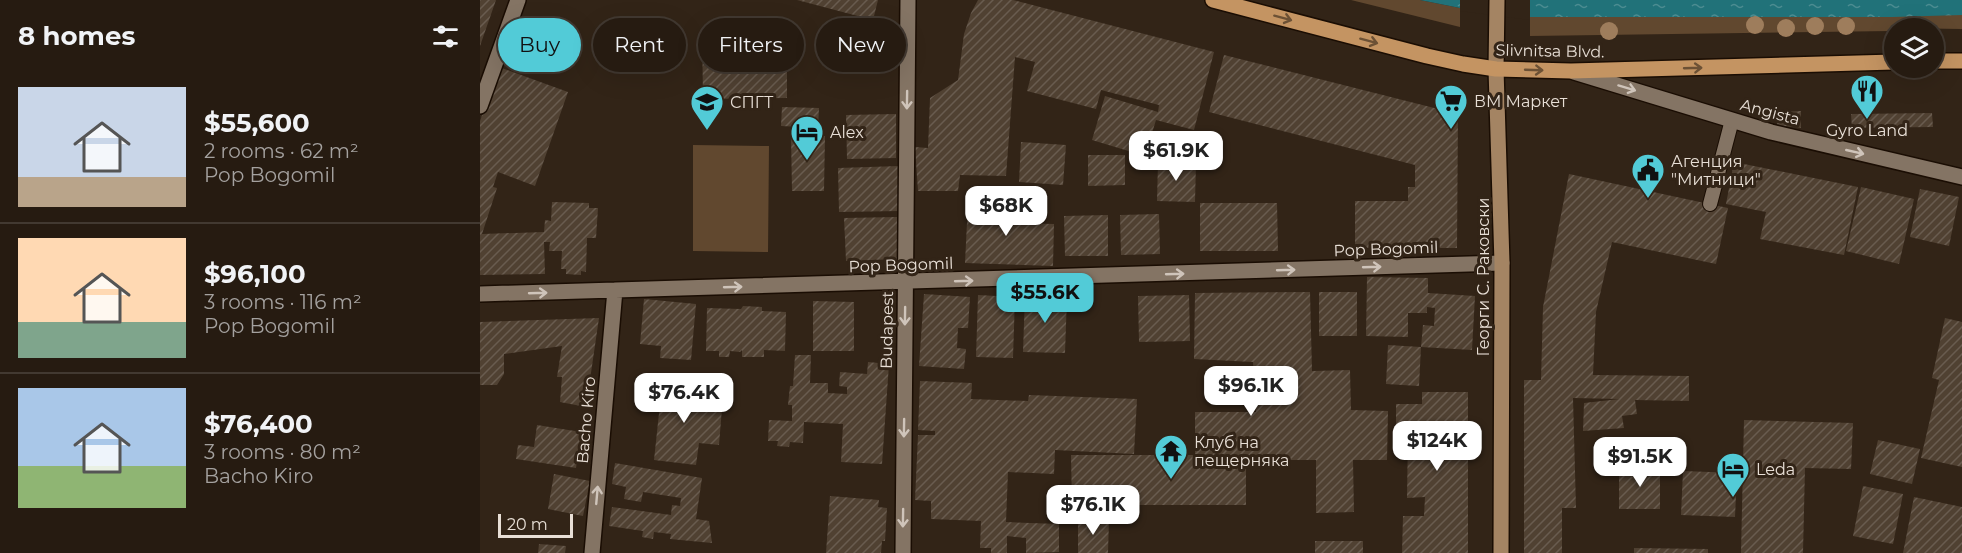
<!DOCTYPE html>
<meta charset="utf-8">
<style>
:root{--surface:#261b11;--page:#32281f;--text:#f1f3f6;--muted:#a4a19f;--line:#423931;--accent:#52cbd7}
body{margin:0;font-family:Montserrat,sans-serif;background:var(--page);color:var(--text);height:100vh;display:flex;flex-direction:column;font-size:22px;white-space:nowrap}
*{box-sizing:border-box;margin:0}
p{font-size:20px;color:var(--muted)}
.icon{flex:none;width:33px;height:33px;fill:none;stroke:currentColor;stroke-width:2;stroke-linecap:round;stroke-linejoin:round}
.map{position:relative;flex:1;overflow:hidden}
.panel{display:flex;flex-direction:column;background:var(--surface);width:480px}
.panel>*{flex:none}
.hud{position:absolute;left:18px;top:18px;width:570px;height:54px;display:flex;gap:12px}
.fabs{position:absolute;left:1404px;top:18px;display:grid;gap:12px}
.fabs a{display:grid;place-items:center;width:60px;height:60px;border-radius:50%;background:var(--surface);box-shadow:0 6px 24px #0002,0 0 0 2px var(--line);font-size:30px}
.scale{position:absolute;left:18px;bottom:15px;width:75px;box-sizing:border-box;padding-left:6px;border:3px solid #e8dfd6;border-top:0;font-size:16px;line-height:21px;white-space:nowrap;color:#e8dfd6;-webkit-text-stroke:4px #322417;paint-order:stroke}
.price{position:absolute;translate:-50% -51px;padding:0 14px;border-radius:12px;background:#fff;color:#222;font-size:20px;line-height:39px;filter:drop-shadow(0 2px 3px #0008)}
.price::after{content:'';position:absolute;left:50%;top:36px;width:18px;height:14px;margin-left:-9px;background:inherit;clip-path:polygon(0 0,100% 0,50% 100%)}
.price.active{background:var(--accent);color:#111}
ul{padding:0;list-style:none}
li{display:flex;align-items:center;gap:18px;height:150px;padding:0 18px}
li+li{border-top:2px solid var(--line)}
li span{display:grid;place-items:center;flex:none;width:168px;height:120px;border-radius:0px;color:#555}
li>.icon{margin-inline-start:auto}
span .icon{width:72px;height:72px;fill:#fffc;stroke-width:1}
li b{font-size:26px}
h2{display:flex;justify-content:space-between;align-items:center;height:72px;padding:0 18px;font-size:26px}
.pill{padding:0 21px;border-radius:27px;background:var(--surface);box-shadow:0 6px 24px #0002,0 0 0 2px var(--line);font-size:21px;line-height:54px}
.pill.active{background:var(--accent);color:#111}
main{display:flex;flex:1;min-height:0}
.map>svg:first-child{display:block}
.grass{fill:#61482f}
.water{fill:url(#water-ripples)}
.pier{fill:#322417}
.building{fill:url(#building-hatch)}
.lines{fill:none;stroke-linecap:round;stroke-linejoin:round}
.lane-casing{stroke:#1a0d03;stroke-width:16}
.street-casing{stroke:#1a0d03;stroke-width:18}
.secondary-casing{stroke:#1a0d03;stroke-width:18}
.primary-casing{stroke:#1a0d03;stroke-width:18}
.lane{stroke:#847464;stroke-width:14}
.street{stroke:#847464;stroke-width:15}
.secondary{stroke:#a48463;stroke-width:15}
.primary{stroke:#c49462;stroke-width:15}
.tree{fill:#9e7d5c}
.oneway{stroke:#6c5135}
.oneway2{stroke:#cfc4ba}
.labels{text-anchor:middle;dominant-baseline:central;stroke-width:6;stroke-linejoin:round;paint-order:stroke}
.street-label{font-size:16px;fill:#e8dfd6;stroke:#322417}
.poi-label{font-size:16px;fill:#e8dfd6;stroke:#322417;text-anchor:start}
</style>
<main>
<section class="panel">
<h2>8 homes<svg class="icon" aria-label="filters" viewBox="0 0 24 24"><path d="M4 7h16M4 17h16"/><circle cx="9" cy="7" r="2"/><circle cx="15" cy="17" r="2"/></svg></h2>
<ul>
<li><span style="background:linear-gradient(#c9d6e8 75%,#b9a48a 0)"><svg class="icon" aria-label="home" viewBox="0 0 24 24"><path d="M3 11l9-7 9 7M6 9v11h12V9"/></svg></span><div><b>$55,600</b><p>2 rooms · 62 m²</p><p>Pop Bogomil</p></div></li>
<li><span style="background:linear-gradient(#ffd9b3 70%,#7fa58c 0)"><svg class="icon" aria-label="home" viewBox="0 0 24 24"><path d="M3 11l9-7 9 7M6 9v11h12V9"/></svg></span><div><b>$96,100</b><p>3 rooms · 116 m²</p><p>Pop Bogomil</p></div></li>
<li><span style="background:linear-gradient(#a9c7e8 65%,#8fb573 0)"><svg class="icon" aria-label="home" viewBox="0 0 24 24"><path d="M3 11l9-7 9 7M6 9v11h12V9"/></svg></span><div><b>$76,400</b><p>3 rooms · 80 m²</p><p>Bacho Kiro</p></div></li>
</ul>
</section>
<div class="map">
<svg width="1482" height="553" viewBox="0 0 1482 553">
<defs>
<pattern id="water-ripples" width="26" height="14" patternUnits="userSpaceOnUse" patternTransform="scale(1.5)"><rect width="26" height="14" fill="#217279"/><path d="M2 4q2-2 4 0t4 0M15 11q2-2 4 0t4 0" fill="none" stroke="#4c8c91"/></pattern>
<pattern id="building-hatch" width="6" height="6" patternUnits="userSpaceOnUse" patternTransform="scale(1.5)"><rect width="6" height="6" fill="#504132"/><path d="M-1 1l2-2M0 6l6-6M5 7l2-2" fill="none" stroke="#695c4f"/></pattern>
</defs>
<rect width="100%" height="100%" fill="#322417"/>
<!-- grass -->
<path class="grass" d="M 871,0 L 940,0 L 980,8 L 980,27 Z
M 1482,15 L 1482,29 L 1414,28 L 1414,31 L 1412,31 L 1050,36 L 1050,17 Z
M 213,145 L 289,146 L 288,252 L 213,251 Z"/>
<!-- water -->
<path class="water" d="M 940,0 L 1482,0 L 1482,15 L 1412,17 L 1050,17 L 980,8 Z"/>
<!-- pier -->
<path class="pier" d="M 980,0 L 1050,0 L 1050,20 L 980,11 Z"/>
<!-- building -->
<path class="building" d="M 0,0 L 16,0 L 0,46 Z
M 317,0 L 398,0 L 393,20 Z
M 498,0 L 533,0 L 734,52 L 714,130 L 676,120 L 665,156 L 612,140 L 625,96 L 678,112 L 679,105 L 621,90 L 616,109 L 547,91 L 555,62 L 535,57 L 526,176 L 480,175 L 478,191 L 438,191 L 435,147 L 448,148 L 450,98 L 478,80 L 484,34 L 491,13 Z
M 222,29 L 256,29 L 256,50 L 307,50 L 307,98 L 223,99 Z
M 744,55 L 978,114 L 977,248 L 875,248 L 875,201 L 928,201 L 928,187 L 935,187 L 935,165 L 729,112 Z
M 19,67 L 88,92 L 55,186 L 18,172 L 13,187 L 17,188 L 2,234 L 64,232 L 65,220 L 71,221 L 72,202 L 109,203 L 109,208 L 118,208 L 116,238 L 107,238 L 106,272 L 101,271 L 101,275 L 86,274 L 86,269 L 81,269 L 82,251 L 69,251 L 70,242 L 64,242 L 65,274 L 0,275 L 0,121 Z
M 302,107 L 339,108 L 338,128 L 301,126 Z
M 1321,111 L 1321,128 L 1297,125 L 1297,112 Z
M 1452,113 L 1453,127 L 1372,128 L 1371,114 Z
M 416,114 L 416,158 L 367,159 L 366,115 Z
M 311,136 L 345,136 L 344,191 L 312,191 Z
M 541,142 L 586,145 L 583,185 L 539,182 Z
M 608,155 L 645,155 L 645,185 L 608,186 Z
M 678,162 L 716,163 L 715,202 L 677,201 Z
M 1254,162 L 1378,187 L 1364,255 L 1280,239 L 1286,212 L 1246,204 Z
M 419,166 L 420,211 L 359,212 L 358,168 Z
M 1089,174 L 1248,208 L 1236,264 L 1132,242 L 1116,312 L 1113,375 L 1209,376 L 1209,401 L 1155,400 L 1157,414 L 1142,416 L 1144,428 L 1103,431 L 1104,403 L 1140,399 L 1093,398 L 1096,508 L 1082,508 L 1082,553 L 1044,553 L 1044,380 L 1061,380 L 1063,307 Z
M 1381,187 L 1434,199 L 1419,264 L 1366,251 Z
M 1440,189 L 1479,197 L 1469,246 L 1430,237 Z
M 488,202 L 536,204 L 536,223 L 574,224 L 573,266 L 485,263 Z
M 720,203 L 797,203 L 798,251 L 720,251 Z
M 679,214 L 680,254 L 641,255 L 640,215 Z
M 628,215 L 628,256 L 585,256 L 584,216 Z
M 417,217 L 418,259 L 366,261 L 364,218 Z
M 887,277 L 948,278 L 948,293 L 995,296 L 992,350 L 941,347 L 943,325 L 954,326 L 955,308 L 947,307 L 947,313 L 928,313 L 928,337 L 886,336 Z
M 830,292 L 832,371 L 870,370 L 871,410 L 908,411 L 907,460 L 873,460 L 874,512 L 836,513 L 836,460 L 766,460 L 766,505 L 592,505 L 591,455 L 715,455 L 715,412 L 776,412 L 773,362 L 714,359 L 715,293 Z
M 839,292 L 877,292 L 877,336 L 839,336 Z
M 444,294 L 490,297 L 488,328 L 478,328 L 477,348 L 486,349 L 484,369 L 439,366 Z
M 498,295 L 535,297 L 533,358 L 496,357 Z
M 545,295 L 587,297 L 585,353 L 543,352 Z
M 709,295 L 710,341 L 659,342 L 658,296 Z
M 164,299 L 216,304 L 211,360 L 180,358 L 181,346 L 160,344 Z
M 333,301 L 374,302 L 374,351 L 333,351 Z
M 263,306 L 282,307 L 282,311 L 306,312 L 305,351 L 284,350 L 284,357 L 262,357 L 262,350 L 260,352 L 250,351 L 249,357 L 239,357 L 239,351 L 226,351 L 227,308 L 261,309 Z
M 119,318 L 106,407 L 80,402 L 82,377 L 77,377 L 82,346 L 24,354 L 24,374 L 17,385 L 0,385 L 0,322 Z
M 1465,318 L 1482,322 L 1482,467 L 1441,458 L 1459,380 L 1452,378 Z
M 908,345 L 941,347 L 939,386 L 906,384 Z
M 315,355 L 331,355 L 330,383 L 348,383 L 348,393 L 367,394 L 367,387 L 359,386 L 360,372 L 387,374 L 388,362 L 409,364 L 402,464 L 361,462 L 363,424 L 324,422 L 323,443 L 310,442 L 309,447 L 297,446 L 298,441 L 288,441 L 289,420 L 312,421 L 312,405 L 308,405 L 310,386 L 313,386 Z
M 183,376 L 211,379 L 208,405 L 242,408 L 239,445 L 219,443 L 216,465 L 174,460 Z
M 440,381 L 492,383 L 491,399 L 548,401 L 549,395 L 657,399 L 654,454 L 575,450 L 574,474 L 528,472 L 526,522 L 579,524 L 579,552 L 546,553 L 546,538 L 527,536 L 527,553 L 511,553 L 511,548 L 500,548 L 501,521 L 451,519 L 451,501 L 435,500 L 438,435 L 455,435 L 455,431 L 438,430 Z
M 942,392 L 988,392 L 988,553 L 922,553 L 923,516 L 944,516 L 945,497 L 927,498 L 928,432 L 916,432 L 916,404 L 942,404 Z
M 1264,420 L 1373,423 L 1371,469 L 1325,468 L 1323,553 L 1261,553 Z
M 57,425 L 101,432 L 96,468 L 36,459 L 38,445 L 54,447 Z
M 1398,440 L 1440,449 L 1432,484 L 1390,474 Z
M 135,463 L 222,478 L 216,519 L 229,521 L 232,543 L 190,539 L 191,534 L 174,532 L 173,539 L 162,537 L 163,531 L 129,526 L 132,507 L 191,515 L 192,505 L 200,506 L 201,498 L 163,492 L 161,502 L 144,499 L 146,487 L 132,484 Z
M 1139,467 L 1180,467 L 1180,509 L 1139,509 Z
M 1203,471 L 1257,473 L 1255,517 L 1201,515 Z
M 74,474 L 110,481 L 103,516 L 68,509 Z
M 1383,486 L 1423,494 L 1413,544 L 1373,536 Z
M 350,496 L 399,500 L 398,507 L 407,508 L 405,541 L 402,541 L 401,553 L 346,553 Z
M 1434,497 L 1482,507 L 1482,553 L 1423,553 Z
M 598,519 L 629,519 L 628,553 L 598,553 Z
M 835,541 L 883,541 L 883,553 L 835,553 Z
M 59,544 L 86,546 L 85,553 L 58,553 Z
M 1154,548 L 1228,549 L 1228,553 L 1154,553 Z"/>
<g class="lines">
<defs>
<path id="lane" d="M 1230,204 L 1252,120"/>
<path id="street" d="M 1094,72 L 1291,132 L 1482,177
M 0,106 L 38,0
M 0,294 L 1022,263
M 112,553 L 135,290
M 423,553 L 428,0"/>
<path id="secondary" d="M 1017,0 L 1016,69 L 1022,263 L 1021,553"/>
<path id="primary" d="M 733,0 L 947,56 L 983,64 L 1016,69 L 1091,71 L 1414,62
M 1454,61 L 1482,61"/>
</defs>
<!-- lane casing -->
<use href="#lane" class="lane-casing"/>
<!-- street casing -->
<use href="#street" class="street-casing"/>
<!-- secondary casing -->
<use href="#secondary" class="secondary-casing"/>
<!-- primary casing -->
<use href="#primary" class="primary-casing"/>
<!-- lane -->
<use href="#lane" class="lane"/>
<!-- street -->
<use href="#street" class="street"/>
<!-- secondary -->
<use href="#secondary" class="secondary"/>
<!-- primary -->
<use href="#primary" class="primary"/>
</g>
<!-- trees -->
<g class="tree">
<circle cx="1275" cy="25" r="9"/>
<circle cx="1335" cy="26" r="9"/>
<circle cx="1366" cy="26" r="9"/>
<circle cx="1306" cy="28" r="9"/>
<circle cx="1129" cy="31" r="9"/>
</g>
<!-- one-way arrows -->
<defs><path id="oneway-shaft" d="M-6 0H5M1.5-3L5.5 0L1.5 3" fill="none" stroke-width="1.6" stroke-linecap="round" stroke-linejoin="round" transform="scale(1.5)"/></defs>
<g class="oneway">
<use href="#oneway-shaft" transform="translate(803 18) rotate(15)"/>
<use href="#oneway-shaft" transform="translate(889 41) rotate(15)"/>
<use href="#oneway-shaft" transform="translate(1213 68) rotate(-2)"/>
<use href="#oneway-shaft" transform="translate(1054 70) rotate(2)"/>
</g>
<g class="oneway2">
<use href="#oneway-shaft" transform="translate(1147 88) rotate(17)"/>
<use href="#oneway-shaft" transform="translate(427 100) rotate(91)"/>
<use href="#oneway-shaft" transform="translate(1375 152) rotate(13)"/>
<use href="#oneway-shaft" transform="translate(892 267) rotate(-2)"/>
<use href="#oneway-shaft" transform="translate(806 270) rotate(-2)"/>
<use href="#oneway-shaft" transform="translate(695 274) rotate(-2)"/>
<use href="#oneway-shaft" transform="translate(484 281) rotate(-2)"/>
<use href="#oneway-shaft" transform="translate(253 287) rotate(-2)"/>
<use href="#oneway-shaft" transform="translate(58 293) rotate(-2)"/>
<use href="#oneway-shaft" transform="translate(425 316) rotate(91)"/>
<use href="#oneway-shaft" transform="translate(424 428) rotate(91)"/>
<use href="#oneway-shaft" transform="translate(117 495) rotate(-85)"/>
<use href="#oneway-shaft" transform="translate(423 518) rotate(91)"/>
</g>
<!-- icons -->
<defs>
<symbol id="restaurant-pin" viewBox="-11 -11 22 30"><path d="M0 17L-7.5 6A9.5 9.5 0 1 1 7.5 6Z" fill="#52cbd7" stroke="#322417"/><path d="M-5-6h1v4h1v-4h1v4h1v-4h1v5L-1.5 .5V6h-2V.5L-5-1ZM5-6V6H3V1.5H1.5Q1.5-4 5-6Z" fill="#111"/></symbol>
<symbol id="supermarket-pin" viewBox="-11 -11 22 30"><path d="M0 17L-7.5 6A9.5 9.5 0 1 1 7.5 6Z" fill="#52cbd7" stroke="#322417"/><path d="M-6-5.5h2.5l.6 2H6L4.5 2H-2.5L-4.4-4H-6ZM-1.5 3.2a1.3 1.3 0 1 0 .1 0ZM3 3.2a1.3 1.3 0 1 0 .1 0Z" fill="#111"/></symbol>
<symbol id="school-pin" viewBox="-11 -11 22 30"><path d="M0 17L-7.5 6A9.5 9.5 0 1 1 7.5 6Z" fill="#52cbd7" stroke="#322417"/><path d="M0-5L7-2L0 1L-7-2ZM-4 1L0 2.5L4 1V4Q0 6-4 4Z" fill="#111"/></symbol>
<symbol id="hotel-pin" viewBox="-11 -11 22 30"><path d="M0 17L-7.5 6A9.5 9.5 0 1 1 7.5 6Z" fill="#52cbd7" stroke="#322417"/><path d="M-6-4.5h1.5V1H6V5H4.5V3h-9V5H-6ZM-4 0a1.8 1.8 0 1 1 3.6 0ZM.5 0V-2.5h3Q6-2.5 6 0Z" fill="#111"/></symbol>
<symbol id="civic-pin" viewBox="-11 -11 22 30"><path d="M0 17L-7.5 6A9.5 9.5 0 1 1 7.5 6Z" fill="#52cbd7" stroke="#322417"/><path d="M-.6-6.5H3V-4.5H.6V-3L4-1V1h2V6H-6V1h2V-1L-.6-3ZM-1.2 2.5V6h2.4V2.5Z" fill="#111"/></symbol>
<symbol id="temple-pin" viewBox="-11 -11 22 30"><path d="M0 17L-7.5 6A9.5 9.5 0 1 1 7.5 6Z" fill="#52cbd7" stroke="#322417"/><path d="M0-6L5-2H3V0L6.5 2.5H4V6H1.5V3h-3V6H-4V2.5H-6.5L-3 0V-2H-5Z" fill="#111"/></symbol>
</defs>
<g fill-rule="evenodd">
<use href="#restaurant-pin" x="1368" y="72" width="38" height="52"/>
<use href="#supermarket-pin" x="952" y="82" width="38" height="52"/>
<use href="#school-pin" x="208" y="83" width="38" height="52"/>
<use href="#hotel-pin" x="308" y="113" width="38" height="52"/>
<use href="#civic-pin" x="1149" y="151" width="38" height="52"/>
<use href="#temple-pin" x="672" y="432" width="38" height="52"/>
<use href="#hotel-pin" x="1234" y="450" width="38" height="52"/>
</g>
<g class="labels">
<!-- street labels -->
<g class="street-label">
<text transform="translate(1070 51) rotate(1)">Slivnitsa Blvd.</text>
<text transform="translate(1290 112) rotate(15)">Angista</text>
<text transform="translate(906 249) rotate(-2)">Pop Bogomil</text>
<text transform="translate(421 265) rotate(-2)">Pop Bogomil</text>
<text transform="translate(1003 277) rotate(-90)">Георги С. Раковски</text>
<text transform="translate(407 330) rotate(-89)">Budapest</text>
<text transform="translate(106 420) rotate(-85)">Bacho Kiro</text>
</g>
<!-- poi labels -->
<g class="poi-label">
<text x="994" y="101">ВМ Маркет</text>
<text x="250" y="102">СПГТ</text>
<text x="1387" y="130" text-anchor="middle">Gyro Land</text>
<text x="350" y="132">Alex</text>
<text x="1191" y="161">Агенция<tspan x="1191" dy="18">"Митници"</tspan></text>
<text x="714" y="442">Клуб на<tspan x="714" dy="18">пещерняка</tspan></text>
<text x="1276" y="469">Leda</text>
</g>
</g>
</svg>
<div class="fabs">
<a><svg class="icon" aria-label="layers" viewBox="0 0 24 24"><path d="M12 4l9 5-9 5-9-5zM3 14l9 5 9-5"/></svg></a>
</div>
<div class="scale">20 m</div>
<b class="price" style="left:696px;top:182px">$61.9K</b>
<b class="price" style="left:526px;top:237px">$68K</b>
<b class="price active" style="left:565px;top:324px">$55.6K</b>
<b class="price" style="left:771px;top:417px">$96.1K</b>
<b class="price" style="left:204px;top:424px">$76.4K</b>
<b class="price" style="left:957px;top:472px">$124K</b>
<b class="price" style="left:1160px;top:488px">$91.5K</b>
<b class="price" style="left:613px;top:536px">$76.1K</b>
<div class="hud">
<a class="pill active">Buy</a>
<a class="pill">Rent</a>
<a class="pill">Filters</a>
<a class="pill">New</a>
</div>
</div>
</main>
